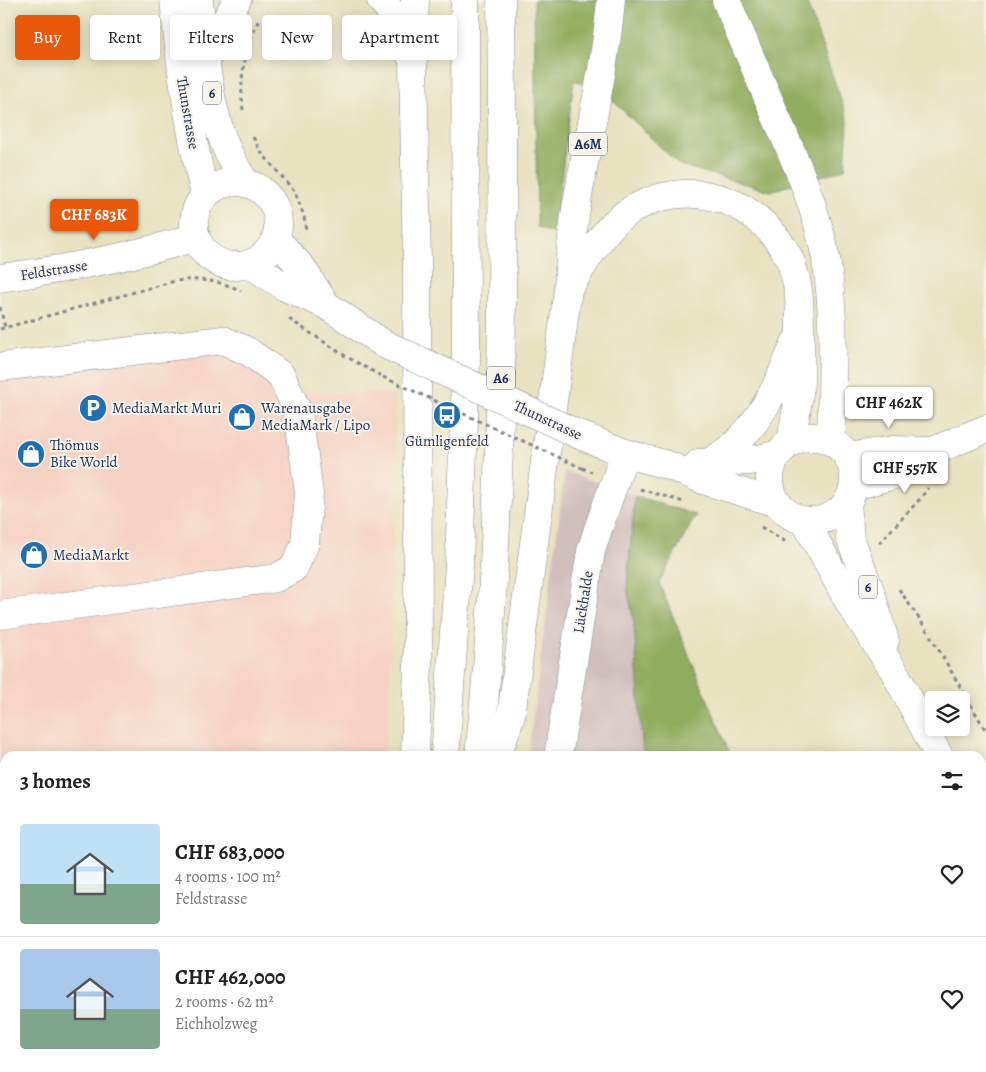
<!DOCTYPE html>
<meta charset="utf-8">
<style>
:root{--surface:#fff;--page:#f6f6f6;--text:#222;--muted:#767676;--line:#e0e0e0;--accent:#ea580c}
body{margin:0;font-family:Alegreya,serif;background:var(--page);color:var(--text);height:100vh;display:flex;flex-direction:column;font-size:19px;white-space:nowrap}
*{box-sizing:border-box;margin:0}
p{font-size:16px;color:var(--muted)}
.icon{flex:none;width:28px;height:28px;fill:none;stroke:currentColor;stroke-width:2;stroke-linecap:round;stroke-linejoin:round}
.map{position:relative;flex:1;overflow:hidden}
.panel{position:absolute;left:0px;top:751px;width:986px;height:321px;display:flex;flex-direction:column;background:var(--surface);border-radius:15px 15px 0 0;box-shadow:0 2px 12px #0003}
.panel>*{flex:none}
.hud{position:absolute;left:15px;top:15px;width:500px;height:45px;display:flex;gap:10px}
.controls{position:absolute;left:925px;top:691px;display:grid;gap:10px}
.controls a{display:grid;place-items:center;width:45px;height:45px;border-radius:5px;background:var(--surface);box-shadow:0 2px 12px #0003;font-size:25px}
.price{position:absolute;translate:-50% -42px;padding:0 11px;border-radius:5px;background:#fff;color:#222;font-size:16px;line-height:32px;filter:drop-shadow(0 1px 2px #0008)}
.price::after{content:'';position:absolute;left:50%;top:30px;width:15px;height:11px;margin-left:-8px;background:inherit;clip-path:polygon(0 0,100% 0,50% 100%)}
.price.on{background:var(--accent);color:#fff}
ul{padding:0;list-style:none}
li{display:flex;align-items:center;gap:15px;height:125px;padding:0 20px}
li+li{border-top:1px solid var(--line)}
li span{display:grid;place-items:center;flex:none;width:140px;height:100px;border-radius:5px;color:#555}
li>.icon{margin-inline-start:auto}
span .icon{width:60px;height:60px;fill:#fffc;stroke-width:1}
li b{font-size:21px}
h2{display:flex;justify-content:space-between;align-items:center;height:60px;padding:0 20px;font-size:21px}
.tag{padding:0 18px;border-radius:5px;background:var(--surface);box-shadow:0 2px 12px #0003;font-size:18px;line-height:45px}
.tag.on{background:var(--accent);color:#fff}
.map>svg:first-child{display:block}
.built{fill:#f6d2c4}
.industrial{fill:#d1bfbe}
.forest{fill:#92ac5e;stroke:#566e5e}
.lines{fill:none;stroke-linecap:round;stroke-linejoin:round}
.minor-casing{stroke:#828890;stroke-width:29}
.major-casing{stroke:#828890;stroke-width:29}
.highway-casing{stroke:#828890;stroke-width:29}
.path{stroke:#828890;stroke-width:3;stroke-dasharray:4 4;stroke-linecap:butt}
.minor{stroke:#fff;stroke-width:28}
.major{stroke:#fff;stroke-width:28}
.highway{stroke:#fff;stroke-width:28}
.major-bridge-casing{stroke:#828890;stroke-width:29;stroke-linecap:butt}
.path-bridge{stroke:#828890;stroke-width:3;stroke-dasharray:4 4;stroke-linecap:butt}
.major-bridge{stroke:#fff;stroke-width:28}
.labels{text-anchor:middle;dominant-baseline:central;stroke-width:4;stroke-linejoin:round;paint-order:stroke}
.shield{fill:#f7f3e8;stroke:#5d6a87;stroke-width:1}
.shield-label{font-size:14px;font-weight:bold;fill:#1b2f5e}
.street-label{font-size:15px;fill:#1b2f5e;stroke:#f7f3e8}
.poi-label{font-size:15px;fill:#1b2f5e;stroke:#f7f3e8;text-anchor:start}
</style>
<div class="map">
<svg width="986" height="1072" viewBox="0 0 986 1072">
<rect width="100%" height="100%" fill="#f7f3e8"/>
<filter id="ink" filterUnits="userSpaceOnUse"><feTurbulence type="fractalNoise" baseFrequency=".02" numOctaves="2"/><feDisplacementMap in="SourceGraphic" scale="10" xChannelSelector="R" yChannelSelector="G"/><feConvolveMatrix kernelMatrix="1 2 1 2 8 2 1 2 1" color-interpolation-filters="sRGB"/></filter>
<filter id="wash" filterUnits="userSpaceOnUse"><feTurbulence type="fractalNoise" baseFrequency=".0096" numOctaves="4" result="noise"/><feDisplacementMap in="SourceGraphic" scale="20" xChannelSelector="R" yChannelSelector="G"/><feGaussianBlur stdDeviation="1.12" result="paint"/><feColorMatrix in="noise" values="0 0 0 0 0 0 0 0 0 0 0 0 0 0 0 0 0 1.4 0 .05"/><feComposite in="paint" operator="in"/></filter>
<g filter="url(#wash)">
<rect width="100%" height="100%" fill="#e8e2c1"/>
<!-- built -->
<path class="built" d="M 235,332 L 300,391 L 396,394 L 390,685 L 385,756 L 5,756 L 5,872 L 0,842 L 0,357 Z
M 35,1068 L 355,1068 L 354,1072 L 36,1072 Z"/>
<!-- industrial -->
<path class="industrial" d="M 565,471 L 635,496 L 627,587 L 634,622 L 643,756 L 528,756 Z
M 478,1068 L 552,1068 L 549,1072 L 476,1072 Z"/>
<!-- forest -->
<path class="forest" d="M 534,0 L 806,0 L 848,120 L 845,169 L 770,191 L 679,165 L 604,92 L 574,80 L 554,234 L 537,227 Z
M 635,496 L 696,515 L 659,583 L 731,756 L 643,756 L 634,622 L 627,587 Z
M 550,1068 L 622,1068 L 615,1072 L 549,1072 Z"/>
</g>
<g filter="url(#ink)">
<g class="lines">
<defs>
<path id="minor" d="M 0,278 C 66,269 132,257 196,237
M 0,367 L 223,340 L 249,352 L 281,375 L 298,412 L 309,493 L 305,544 L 294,568 L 276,578 L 0,615
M 848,457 L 892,450 L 933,451
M 854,486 L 898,474 L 933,451 L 986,429
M 558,756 L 591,551 L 599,526 L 625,453
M 0,905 L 5,944
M 981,1056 L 986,1055
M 21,1068 L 22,1072
M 932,1069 L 938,1068
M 512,1072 L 513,1068"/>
<path id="major" d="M 174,0 C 180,66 189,130 205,195
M 199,0 C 204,49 208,109 229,154 C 234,164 239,172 244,181
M194 224a42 42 0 1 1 84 0a42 42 0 1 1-84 0Z
M 276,239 L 302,268 L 326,305
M 250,264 L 285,287 L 326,305 L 384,344
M 582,436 L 625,453 L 670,466 L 706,481 L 777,503
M770 479a42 42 0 1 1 84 0a42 42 0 1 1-84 0Z
M 699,463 L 749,461 L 776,455
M 847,503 L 850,538 L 871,593 L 885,641
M 805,521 L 850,604 L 894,671 L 939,756
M 981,826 L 986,833"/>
<path id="highway" d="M 381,0 L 389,9 L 411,56
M 726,0 C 743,40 760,79 777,119 C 797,164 817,210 826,259 C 836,318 832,381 831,441
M 206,56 L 237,0
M 568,289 C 583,266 603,229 625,214 C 676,179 741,191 777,239 C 784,248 790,258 793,269 C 800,290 800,311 800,333 C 800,349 801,366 800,382 C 799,402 794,422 791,442
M 710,462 C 721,455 733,448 741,438 C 767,411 781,377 795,343
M 415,756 L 418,663 L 417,264 L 413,60 L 415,0
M 445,756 L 459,565 L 466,361 L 465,0
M 479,756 C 505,505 504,252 501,0
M 497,756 L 511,716 L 568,289 C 571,192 603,97 611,0
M 400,1072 L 401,1068
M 433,1072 L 434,1068"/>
</defs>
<!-- minor casing -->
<use href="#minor" class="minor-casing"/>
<!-- major casing -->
<use href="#major" class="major-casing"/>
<!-- highway casing -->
<use href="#highway" class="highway-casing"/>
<!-- path -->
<path class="path" d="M 243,110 C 239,75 245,51 259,19
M 253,137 L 260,151 L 295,192 L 304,216 L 306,232
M 0,307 L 5,327
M 289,319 L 347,357 L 383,377
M 0,329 L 175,281 C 198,278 219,280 241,291
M 582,468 L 592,472
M 640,489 L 684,502
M 761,527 L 786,542
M 879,543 L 921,498 L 928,488
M 899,589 L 930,635 L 986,731"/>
<!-- minor -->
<use href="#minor" class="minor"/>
<!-- major -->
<use href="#major" class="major"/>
<!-- highway -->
<use href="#highway" class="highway"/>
<defs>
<path id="major-bridge" d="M 384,344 L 582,436"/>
</defs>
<!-- major-bridge casing -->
<use href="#major-bridge" class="major-bridge-casing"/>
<!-- path-bridge -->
<path class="path-bridge" d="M 383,377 L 582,468"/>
<!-- major-bridge -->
<use href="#major-bridge" class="major-bridge"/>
</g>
</g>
<!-- icons -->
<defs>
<symbol id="parking-disc" viewBox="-11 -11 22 22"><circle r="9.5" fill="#1f6fb2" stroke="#f7f3e8"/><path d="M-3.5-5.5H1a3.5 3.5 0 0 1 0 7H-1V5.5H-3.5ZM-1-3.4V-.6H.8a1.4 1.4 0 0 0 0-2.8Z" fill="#fff"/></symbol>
<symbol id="bus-disc" viewBox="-11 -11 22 22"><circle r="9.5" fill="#1f6fb2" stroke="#f7f3e8"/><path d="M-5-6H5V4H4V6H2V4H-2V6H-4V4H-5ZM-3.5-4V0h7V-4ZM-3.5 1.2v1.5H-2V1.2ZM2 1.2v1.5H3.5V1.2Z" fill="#fff"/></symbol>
<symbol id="shop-disc" viewBox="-11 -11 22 22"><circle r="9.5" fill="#1f6fb2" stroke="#f7f3e8"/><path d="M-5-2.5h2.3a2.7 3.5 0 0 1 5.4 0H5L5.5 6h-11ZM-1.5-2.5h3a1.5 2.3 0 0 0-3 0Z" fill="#fff"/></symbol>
</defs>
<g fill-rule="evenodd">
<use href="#parking-disc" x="77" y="392" width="32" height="32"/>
<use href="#bus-disc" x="431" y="399" width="32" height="32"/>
<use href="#shop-disc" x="226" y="401" width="32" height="32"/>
<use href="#shop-disc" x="15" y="438" width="32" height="32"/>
<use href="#shop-disc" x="18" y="539" width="32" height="32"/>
</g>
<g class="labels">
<!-- shield labels -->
<g class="shield">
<rect x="203" y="81.5" width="18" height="23" rx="4"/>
<rect x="569" y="132.5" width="38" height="23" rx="4"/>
<rect x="487" y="366.5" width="28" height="23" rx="4"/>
<rect x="859" y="575.5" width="18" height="23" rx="4"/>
</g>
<g class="shield-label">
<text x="212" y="93">6</text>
<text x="588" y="144">A6M</text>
<text x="501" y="378">A6</text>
<text x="868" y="587">6</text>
</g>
<!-- street labels -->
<g class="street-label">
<text transform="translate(188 113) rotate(80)">Thunstrasse</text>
<text transform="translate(54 270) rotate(-9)">Feldstrasse</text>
<text transform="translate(548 420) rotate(25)">Thunstrasse</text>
<text transform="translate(583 602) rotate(-81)">Lückhalde</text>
</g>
<!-- poi labels -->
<g class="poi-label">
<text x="112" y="408">MediaMarkt Muri</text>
<text x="261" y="408">Warenausgabe<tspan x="261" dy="17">MediaMark / Lipo</tspan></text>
<text x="447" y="441" text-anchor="middle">Gümligenfeld</text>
<text x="50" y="445">Thömus<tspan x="50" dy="17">Bike World</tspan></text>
<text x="53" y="555">MediaMarkt</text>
</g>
</g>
</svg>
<div class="controls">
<a><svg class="icon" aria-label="layers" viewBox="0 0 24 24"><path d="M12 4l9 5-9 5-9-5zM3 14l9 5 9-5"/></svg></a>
</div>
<b class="price on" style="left:94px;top:241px">CHF 683K</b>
<b class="price" style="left:889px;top:429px">CHF 462K</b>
<b class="price" style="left:905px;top:494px">CHF 557K</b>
<div class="hud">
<a class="tag on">Buy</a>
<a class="tag">Rent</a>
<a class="tag">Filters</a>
<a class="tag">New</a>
<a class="tag">Apartment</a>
</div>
<section class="panel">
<h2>3 homes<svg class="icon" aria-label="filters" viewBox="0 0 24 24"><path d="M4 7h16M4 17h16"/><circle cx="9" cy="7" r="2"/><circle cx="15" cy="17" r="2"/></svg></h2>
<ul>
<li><span style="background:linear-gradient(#bfe0f5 60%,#7fa58c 0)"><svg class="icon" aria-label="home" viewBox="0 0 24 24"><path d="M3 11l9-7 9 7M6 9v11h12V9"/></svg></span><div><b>CHF 683,000</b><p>4 rooms · 100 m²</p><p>Feldstrasse</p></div><svg class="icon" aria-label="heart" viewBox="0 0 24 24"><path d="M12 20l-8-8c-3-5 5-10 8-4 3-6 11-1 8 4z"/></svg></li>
<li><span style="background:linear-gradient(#a9c7e8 60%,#7fa58c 0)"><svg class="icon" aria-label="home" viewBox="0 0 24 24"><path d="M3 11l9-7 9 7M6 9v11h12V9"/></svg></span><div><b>CHF 462,000</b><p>2 rooms · 62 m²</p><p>Eichholzweg</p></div><svg class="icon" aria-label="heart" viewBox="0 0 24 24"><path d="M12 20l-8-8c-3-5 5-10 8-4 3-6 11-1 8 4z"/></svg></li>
</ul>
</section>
</div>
